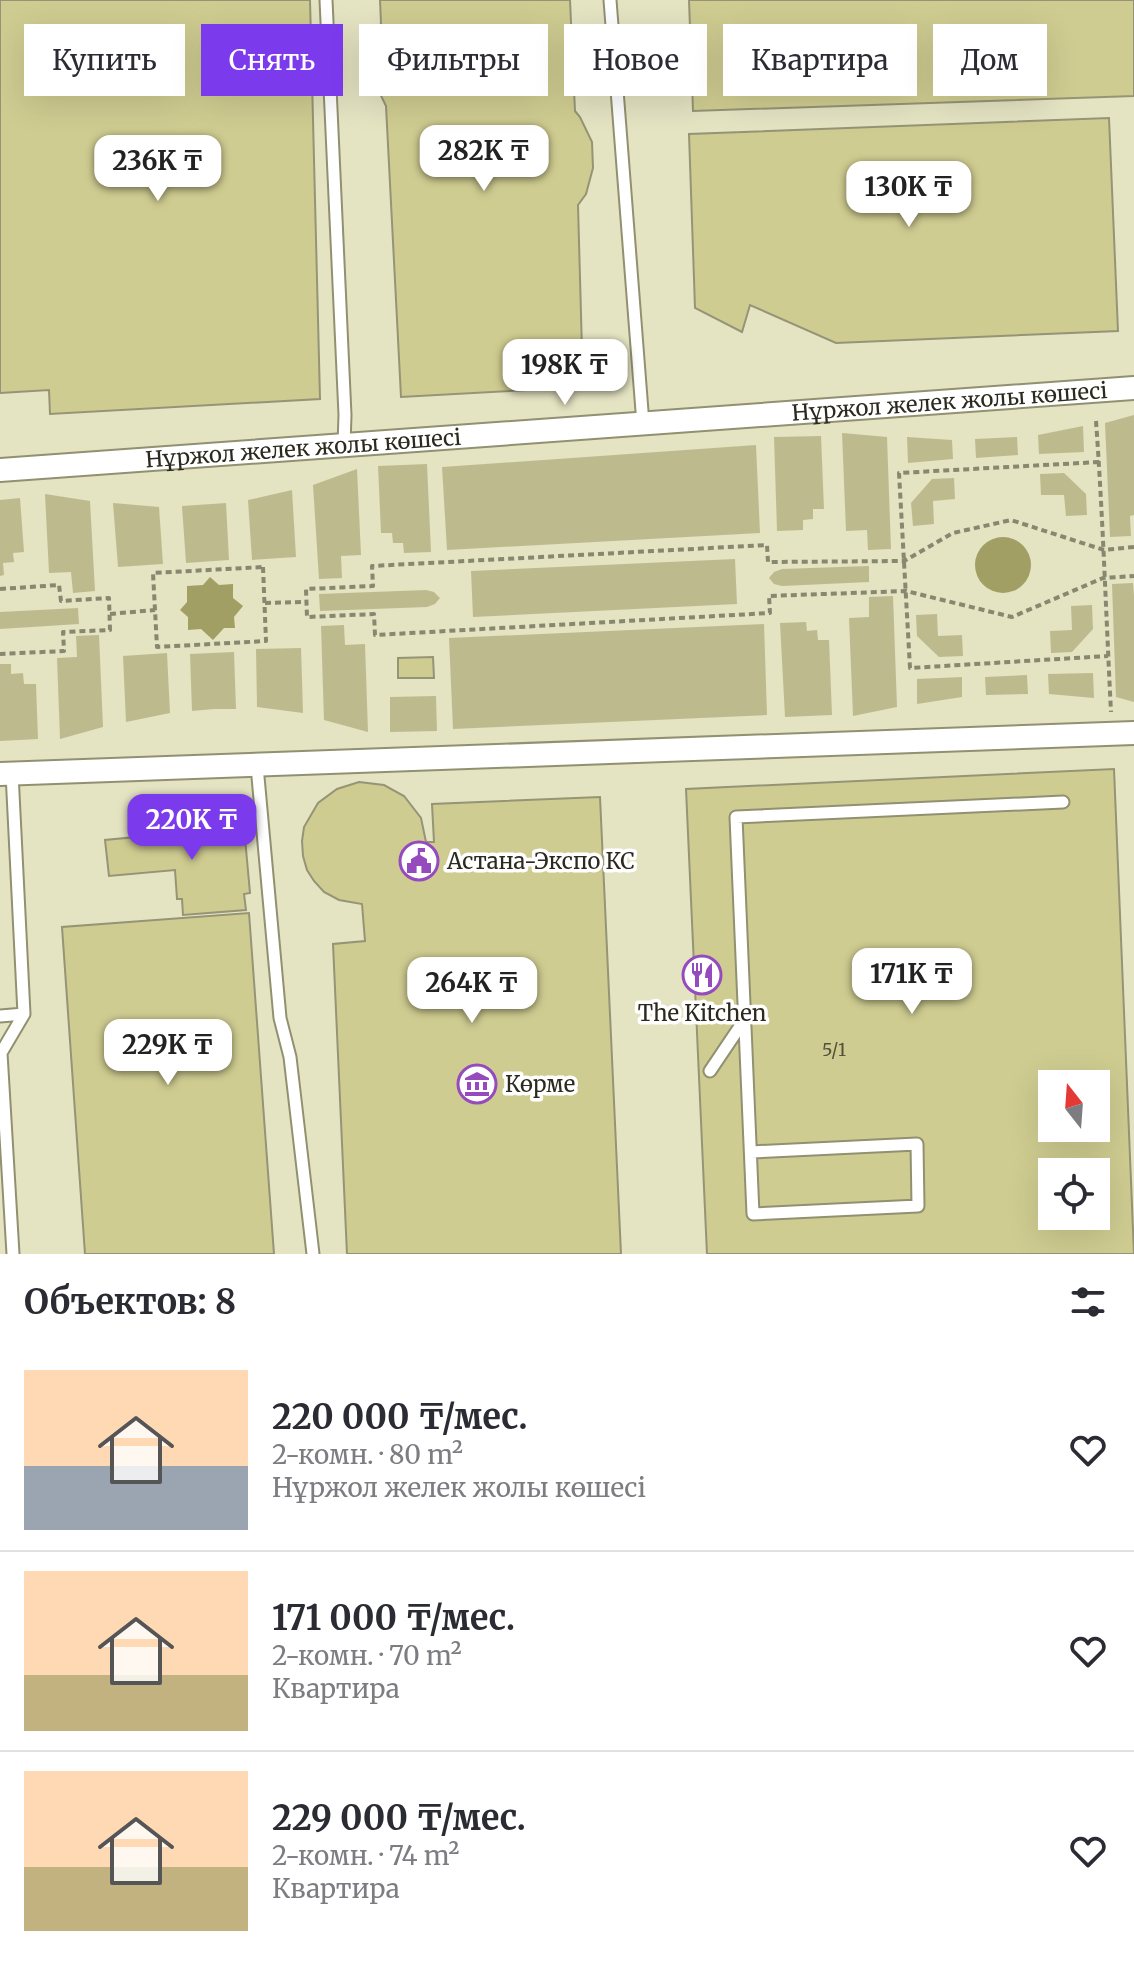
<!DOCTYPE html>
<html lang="ru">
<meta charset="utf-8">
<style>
:root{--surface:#fff;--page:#f2f2f3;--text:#2b2b33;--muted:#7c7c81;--line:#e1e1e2;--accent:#7c3aed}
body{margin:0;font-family:Merriweather,serif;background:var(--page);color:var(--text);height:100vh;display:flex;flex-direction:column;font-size:30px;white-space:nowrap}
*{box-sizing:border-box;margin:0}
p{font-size:26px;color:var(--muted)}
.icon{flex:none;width:44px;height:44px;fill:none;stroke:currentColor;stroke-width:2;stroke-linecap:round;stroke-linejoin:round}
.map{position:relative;height:1254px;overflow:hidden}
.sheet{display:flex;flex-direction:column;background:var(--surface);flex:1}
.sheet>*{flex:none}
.banner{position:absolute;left:24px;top:24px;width:1086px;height:72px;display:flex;gap:16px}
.needle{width:52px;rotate:343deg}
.fabs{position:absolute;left:1038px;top:1070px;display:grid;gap:16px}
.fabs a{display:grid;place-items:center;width:72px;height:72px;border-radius:0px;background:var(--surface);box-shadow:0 8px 32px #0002;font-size:40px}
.price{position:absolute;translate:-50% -68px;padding:0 18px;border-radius:16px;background:#fff;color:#222;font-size:26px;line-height:52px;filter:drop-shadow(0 2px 4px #0008)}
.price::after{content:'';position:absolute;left:50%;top:48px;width:24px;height:18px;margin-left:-12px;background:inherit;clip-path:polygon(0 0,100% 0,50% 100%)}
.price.current{background:var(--accent);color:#fff}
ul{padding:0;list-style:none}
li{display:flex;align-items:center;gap:24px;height:200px;padding:0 24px}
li+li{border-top:2px solid var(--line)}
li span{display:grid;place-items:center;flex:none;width:224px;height:160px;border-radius:0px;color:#555}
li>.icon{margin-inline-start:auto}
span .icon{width:96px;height:96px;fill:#fffc;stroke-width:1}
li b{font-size:34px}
h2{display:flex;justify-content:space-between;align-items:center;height:96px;padding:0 24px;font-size:34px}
.pill{padding:0 28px;border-radius:0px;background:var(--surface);box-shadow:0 8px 32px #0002;font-size:28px;line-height:72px}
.pill.current{background:var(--accent);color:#fff}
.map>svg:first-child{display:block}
.green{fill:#bdbb8e}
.water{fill:#a29f65}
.building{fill:#cfcc91;stroke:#969476;stroke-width:2;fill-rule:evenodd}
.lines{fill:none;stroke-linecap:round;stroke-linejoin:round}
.service-casing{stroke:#919071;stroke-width:15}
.minor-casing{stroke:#919071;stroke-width:26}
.path{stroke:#888770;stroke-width:4;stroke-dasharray:6 4;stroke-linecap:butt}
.service{stroke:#fff;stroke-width:11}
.minor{stroke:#fff;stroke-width:22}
.labels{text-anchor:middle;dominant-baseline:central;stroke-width:7;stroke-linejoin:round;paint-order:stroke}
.number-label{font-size:18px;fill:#54523b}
.street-label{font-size:22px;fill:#2b2a1e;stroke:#fff}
.poi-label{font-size:22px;fill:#2b2a1e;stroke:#fff;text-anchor:start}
</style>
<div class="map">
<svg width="1134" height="1254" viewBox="0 0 1134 1254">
<rect width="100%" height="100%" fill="#e4e3c2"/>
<!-- green -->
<path class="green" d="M 1134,415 L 1134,515 L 1130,516 L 1131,536 L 1110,537 L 1105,423 Z
M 1083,426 L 1084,452 L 1039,454 L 1038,435 Z
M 842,433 L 887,437 L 891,549 L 868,550 L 867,530 L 846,531 Z
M 821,436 L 824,509 L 813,509 L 813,519 L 803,520 L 803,530 L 777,531 L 774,437 Z
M 907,437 L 952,440 L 953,459 L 908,463 Z
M 1017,437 L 1018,455 L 976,458 L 975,439 Z
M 756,445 L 760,533 L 447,550 L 442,467 Z
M 427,464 L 431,552 L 404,553 L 403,543 L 393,543 L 392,533 L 381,533 L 378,466 Z
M 357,469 L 361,555 L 341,556 L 342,578 L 319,579 L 313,485 Z
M 1064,473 L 1086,494 L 1087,515 L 1066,516 L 1064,495 L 1041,495 L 1040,474 Z
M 954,478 L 955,499 L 933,501 L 934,524 L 913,526 L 911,503 L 932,479 Z
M 292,490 L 296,557 L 252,560 L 248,500 Z
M 45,494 L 90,501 L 95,591 L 73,593 L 71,572 L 49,573 Z
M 20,498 L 24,552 L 13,553 L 14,562 L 3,563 L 4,575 L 0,576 L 0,500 Z
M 113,503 L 159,507 L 163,564 L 118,567 Z
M 226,503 L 229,560 L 186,563 L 182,506 Z
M 735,559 L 737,604 L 473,617 L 471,571 Z
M 869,566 L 869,582 L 782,586 L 774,584 L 769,578 L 774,572 L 782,569 Z
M 1133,583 L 1134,596 L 1134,702 L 1116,697 L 1112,584 Z
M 426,590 L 434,592 L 440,598 L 435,604 L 427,607 L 320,611 L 319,594 Z
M 893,596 L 897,707 L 853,716 L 849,618 L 869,617 L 869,597 Z
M 1092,605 L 1093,629 L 1072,652 L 1051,653 L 1050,631 L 1072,630 L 1071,606 Z
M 78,608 L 79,624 L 0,629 L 0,612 Z
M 937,614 L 938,636 L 962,635 L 963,656 L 939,657 L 917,636 L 916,615 Z
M 806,622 L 807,631 L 817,630 L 818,640 L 829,640 L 832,715 L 785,717 L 780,623 Z
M 764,624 L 767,715 L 453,729 L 449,638 Z
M 344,625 L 345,645 L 365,644 L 368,732 L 324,720 L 321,626 Z
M 99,635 L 103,727 L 60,739 L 57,658 L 77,657 L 76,636 Z
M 301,648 L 303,713 L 257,707 L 256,649 Z
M 234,652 L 236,709 L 214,709 L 192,711 L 190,654 Z
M 167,653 L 170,713 L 126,722 L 123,656 Z
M 0,664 L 11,664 L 11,674 L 23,673 L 24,684 L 36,684 L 38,739 L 0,741 Z
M 1093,673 L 1094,698 L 1049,694 L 1048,674 Z
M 1027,675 L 1028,694 L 986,695 L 985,677 Z
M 962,677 L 962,697 L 917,704 L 917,679 Z
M 436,696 L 437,731 L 390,732 L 390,697 Z"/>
<!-- water -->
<path class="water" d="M975 565a28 28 0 1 1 56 0a28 28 0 1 1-56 0Z
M 210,577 L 219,585 L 233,584 L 233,598 L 243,606 L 234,617 L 235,628 L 224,628 L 213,640 L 201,629 L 188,630 L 188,617 L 180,610 L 187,602 L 187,586 L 203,585 Z"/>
<!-- building -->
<path class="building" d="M 0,0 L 310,0 L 320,399 L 50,414 L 49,390 L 0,393 Z
M 380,0 L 570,0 L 575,111 L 580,117 L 592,142 L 593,168 L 586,194 L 578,205 L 583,387 L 401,397 L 386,106 L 373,79 L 371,52 L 381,23 Z
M 689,0 L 1134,0 L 1134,96 L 693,111 Z
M 1109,118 L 1118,331 L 836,343 L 750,305 L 742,332 L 695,308 L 689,134 Z
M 433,657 L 434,678 L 398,678 L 398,658 Z
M 1114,769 L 1134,1254 L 707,1254 L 686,789 ZM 1052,1084 L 1096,1084 L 1096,1128 L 1052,1128 ZM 1052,1172 L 1096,1172 L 1096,1216 L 1052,1216 Z
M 359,782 L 384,785 L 404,796 L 421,818 L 426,842 L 434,842 L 432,804 L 600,797 L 621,1254 L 347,1254 L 333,944 L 365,941 L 362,904 L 339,900 L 324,892 L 314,881 L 307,870 L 303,856 L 302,841 L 304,827 L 318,803 L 337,789 Z
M 234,813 L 236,828 L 244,827 L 250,893 L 244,894 L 246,910 L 183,915 L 182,899 L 177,899 L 175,870 L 109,876 L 105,840 L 177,833 L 176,819 Z
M 249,913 L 274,1254 L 85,1254 L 62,927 Z"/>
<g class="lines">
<defs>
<path id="service" d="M 326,0 L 345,415 L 344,445
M 610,0 L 643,424
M 257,766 L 280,1018 L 290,1057 L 313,1254
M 12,773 L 24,1014 L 1,1053 L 13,1254
M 0,1016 L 24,1014
M 710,1071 L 745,1019
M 751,1152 L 917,1144 L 918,1206 L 753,1214 L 736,817 L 1063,802"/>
<g id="minor">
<path id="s1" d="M 0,470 L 1134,388"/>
<path d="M 0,774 L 1134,733"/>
</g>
</defs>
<!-- service casing -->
<use href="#service" class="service-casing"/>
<!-- minor casing -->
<use href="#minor" class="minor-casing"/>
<!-- path -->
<path class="path" d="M 1096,421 C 1103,518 1106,615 1111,712
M 1099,462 L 899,473 L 910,668 L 1108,656
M 1134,547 L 1104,550 L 1011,520 L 953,533 L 904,561 L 768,562 L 767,545 L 372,566 L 373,586 L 306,589 L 307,617 L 374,614 L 375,635 L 770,613 L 769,596 L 906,591 L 1012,617 L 1103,578 L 1134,576
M 263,567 L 266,641 L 157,647 L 153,573 Z
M 0,589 L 59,585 L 61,601 L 109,598 L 110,630 L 63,632 L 64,651 L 0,654
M 265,603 L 306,602
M 110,614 L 155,610"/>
<!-- service -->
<use href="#service" class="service"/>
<!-- minor -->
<use href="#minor" class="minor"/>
</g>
<!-- icons -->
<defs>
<symbol id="civic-ring" viewBox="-11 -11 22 22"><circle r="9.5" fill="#fff" stroke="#954abd" stroke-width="1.5"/><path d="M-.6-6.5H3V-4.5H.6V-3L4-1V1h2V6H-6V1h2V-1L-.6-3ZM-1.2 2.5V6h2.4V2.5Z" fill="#954abd"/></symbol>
<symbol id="restaurant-ring" viewBox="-11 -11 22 22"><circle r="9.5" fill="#fff" stroke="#954abd" stroke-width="1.5"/><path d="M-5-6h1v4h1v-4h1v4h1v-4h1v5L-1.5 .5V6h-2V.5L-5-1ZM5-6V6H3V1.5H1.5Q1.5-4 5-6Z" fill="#954abd"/></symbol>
<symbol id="museum-ring" viewBox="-11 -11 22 22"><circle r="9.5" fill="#fff" stroke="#954abd" stroke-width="1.5"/><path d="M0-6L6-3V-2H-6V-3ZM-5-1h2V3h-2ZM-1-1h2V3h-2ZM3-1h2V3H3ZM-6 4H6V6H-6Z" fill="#954abd"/></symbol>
</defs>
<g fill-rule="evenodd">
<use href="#civic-ring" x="397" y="839" width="44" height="44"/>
<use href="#restaurant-ring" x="680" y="953" width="44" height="44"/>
<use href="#museum-ring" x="455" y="1062" width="44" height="44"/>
</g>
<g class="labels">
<!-- number labels -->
<g class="number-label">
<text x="834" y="1049">5/1</text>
</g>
<!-- street labels -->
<g class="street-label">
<text stroke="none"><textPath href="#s1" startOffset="952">Нұржол желек жолы көшесі</textPath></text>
<text stroke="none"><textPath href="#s1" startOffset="304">Нұржол желек жолы көшесі</textPath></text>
</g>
<!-- poi labels -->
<g class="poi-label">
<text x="447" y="861">Астана-Экспо КС</text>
<text x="702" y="1013" text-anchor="middle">The Kitchen</text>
<text x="505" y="1084">Көрме</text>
</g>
</g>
</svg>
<div class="fabs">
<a><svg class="needle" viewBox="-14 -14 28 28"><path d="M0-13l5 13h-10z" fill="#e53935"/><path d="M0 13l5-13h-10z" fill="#7c7c81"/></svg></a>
<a><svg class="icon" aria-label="locate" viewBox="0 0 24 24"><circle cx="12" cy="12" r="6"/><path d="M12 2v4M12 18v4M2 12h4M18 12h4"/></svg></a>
</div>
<b class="price" style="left:484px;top:193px">282K ₸</b>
<b class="price" style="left:158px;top:203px">236K ₸</b>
<b class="price" style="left:909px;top:229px">130K ₸</b>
<b class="price" style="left:565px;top:407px">198K ₸</b>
<b class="price current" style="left:192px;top:862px">220K ₸</b>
<b class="price" style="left:912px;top:1016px">171K ₸</b>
<b class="price" style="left:472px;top:1025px">264K ₸</b>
<b class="price" style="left:168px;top:1087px">229K ₸</b>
<div class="banner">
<a class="pill">Купить</a>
<a class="pill current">Снять</a>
<a class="pill">Фильтры</a>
<a class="pill">Новое</a>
<a class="pill">Квартира</a>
<a class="pill">Дом</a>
</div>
</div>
<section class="sheet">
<h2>Объектов: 8<svg class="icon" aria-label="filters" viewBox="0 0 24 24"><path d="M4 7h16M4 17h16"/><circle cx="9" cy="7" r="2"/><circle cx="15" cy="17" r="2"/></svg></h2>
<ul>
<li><span style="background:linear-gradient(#ffd9b3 60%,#9aa5b1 0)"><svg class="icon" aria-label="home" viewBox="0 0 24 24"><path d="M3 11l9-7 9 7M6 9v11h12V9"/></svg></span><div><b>220 000 ₸/мес.</b><p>2-комн. · 80 m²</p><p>Нұржол желек жолы көшесі</p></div><svg class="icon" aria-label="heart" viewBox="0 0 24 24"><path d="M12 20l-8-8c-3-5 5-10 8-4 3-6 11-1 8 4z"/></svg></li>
<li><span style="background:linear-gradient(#ffd9b3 65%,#c2b280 0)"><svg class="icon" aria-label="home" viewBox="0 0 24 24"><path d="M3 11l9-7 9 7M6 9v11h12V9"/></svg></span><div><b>171 000 ₸/мес.</b><p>2-комн. · 70 m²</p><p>Квартира</p></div><svg class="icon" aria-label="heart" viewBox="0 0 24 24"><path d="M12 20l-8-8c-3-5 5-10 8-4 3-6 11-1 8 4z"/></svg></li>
<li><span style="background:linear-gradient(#ffd9b3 60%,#c2b280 0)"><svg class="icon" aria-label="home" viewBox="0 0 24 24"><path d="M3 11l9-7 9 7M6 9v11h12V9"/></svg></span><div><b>229 000 ₸/мес.</b><p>2-комн. · 74 m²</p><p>Квартира</p></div><svg class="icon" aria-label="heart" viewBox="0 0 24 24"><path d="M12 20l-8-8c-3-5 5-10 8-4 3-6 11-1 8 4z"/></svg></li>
</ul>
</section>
